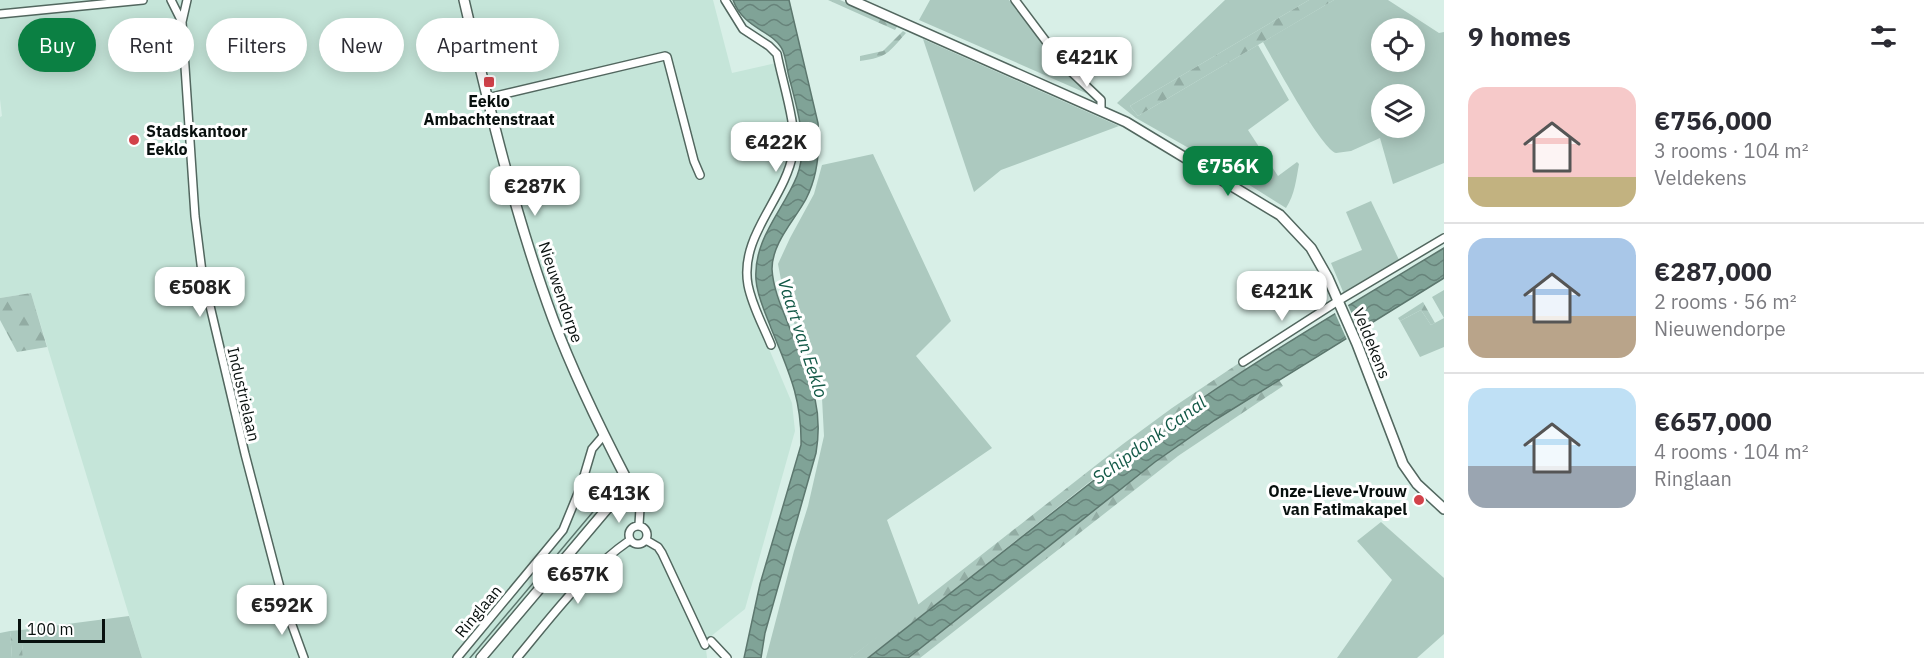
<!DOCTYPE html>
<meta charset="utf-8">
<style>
:root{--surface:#fff;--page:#f7f7f7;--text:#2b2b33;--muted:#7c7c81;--line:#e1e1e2;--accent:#0b8043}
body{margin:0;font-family:"IBM Plex Sans",sans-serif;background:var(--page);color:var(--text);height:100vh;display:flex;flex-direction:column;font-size:22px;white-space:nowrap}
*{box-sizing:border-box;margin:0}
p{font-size:20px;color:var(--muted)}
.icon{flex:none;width:33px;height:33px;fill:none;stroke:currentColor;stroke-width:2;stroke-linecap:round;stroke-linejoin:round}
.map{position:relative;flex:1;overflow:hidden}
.panel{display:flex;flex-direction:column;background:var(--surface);width:480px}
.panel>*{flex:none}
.guide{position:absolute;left:18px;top:18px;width:570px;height:54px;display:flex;gap:12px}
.fabs{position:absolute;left:1371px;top:18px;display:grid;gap:12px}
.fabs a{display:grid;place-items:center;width:54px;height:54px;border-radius:50%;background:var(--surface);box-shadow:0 3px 15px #0003;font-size:30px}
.scale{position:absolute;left:18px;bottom:15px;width:87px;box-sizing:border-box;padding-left:6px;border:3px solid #08100e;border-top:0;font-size:16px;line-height:21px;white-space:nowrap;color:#08100e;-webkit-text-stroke:4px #fff;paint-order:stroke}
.price{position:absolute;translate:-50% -51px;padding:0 14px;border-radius:12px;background:#fff;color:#222;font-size:20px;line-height:39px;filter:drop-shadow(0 2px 3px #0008)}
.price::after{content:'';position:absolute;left:50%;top:36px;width:18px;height:14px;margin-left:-9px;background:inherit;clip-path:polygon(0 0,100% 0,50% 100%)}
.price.selected{background:var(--accent);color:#fff}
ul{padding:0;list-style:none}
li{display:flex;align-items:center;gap:18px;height:150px;padding:0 24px}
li+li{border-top:2px solid var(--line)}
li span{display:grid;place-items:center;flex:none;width:168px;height:120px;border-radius:18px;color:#555}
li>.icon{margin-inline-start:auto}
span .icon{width:72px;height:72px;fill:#fffc;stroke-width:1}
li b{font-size:26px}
h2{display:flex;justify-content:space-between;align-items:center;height:72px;padding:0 24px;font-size:26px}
.tag{padding:0 21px;border-radius:27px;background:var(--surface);box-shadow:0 3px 15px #0003;font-size:21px;line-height:54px}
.tag.selected{background:var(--accent);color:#fff}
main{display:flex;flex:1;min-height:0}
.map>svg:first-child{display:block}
.built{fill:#c5e5d9}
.grass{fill:#acc9bf;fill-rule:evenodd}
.forest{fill:url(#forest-firs)}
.water{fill:url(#water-waves);stroke:#5c776e;stroke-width:1.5}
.pier{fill:#d8efe7}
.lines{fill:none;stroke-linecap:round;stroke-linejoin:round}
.stream{stroke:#5c776e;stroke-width:1.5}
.street-casing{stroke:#52675f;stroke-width:10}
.secondary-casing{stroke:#52675f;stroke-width:12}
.street{stroke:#fff;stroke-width:7}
.secondary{stroke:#fff;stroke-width:9}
.poi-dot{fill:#d2424a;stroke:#fff;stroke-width:2}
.labels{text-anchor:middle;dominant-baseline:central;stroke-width:6;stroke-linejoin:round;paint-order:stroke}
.poi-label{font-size:16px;font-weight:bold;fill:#08100e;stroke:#fff}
.street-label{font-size:16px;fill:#08100e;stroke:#fff}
.water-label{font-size:18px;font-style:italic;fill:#135947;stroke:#fff}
</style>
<main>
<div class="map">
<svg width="1444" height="658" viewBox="0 0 1444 658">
<defs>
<pattern id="forest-firs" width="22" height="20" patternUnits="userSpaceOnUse" patternTransform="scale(1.5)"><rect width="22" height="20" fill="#acc9bf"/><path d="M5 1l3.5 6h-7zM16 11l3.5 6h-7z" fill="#92aca3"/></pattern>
<pattern id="water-waves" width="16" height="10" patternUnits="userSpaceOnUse" patternTransform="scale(1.5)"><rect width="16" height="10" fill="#80a397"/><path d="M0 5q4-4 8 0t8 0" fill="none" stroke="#67837a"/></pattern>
</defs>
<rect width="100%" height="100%" fill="#d8efe7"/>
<!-- built -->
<path class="built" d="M 0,0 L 713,0 L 732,73 L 776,63 L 791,133 L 792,146 L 786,170 L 744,263 L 744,281 L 750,304 L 792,403 L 795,431 L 745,609 L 705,641 L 707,658 L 142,658 L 31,293 L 0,298 L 0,117 L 2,116 L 0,99 Z"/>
<!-- grass -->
<path class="grass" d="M 930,0 L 1009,0 L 1059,64 L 1088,94 L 919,20 Z
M 1225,0 L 1309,0 L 1130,106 L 1138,116 L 1258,45 L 1289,100 L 1248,130 L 1278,176 L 1297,162 L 1299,164 C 1296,180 1295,194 1286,208 L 1208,159 L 1136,118 L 1117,103 Z
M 1334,0 L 1388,0 L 1439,33 L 1444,32 L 1444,163 L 1393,184 L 1380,138 L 1351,151 L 1336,153 C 1320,147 1274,61 1263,42 ZM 1382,28 L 1414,28 L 1414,62 L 1382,62 ZM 1382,94 L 1414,94 L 1414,128 L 1382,128 Z
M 923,39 L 1119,126 L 1001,170 L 974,192 Z
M 873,154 L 951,321 L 916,356 L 992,448 L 887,520 L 919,606 L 850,658 L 766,658 L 794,551 L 808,506 L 824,436 L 822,398 L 816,376 L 785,301 L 778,264 L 790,238 L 814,194 L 822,165 Z
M 1371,201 L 1400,262 L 1344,294 L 1331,263 L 1362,250 L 1346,212 Z
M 1444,290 L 1444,318 L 1432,297 Z
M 1421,310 L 1431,325 L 1444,318 L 1444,347 L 1420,357 L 1400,321 Z
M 1381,522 L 1444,578 L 1444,634 L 1417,658 L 1337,658 L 1392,580 L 1357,541 Z
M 129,616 L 142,658 L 23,658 L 21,630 Z
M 10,631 L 12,658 L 0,658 L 0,633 Z"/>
<!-- forest -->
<path class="forest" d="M 828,0 L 840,0 L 898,25 L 895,30 Z
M 1309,0 L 1334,0 L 1138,116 L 1130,106 Z
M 903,31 L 906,33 C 888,53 888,57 860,61 L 860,56 L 883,51 Z
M 31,293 L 47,347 L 17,352 L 0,320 L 0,298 Z
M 1423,302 L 1435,323 L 1431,325 L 1421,310 L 1400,321 L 1398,318 Z
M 1242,361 L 1246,369 L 1204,396 L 1121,457 L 868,658 L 850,658 L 1123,444 L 1172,408 Z
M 1279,380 L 1283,386 L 1178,456 L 920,658 L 908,658 L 1155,462 L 1215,420 Z
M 21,630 L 23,658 L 12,658 L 10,631 Z"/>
<!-- water -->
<path class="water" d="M 733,0 L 789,0 L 818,123 C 820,149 818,176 806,199 C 794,221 772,243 772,269 C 773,287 780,304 787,321 C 805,369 825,401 816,453 L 765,633 L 761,658 L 744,658 L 760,584 L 801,445 C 802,398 788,370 771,328 C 765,312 757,296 756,280 C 753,239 783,211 797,176 C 809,145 797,108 789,77 C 787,69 786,59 783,51 C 774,30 744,30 733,0 Z
M 1444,248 L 1444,278 L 1215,420 L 1155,462 L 908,658 L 868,658 L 1168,422 C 1257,359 1351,304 1444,248 Z"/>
<!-- pier -->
<path class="pier" d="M 1347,303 L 1361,334 L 1348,342 L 1334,311 Z"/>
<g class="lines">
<!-- stream -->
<path class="stream" d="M 470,658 L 613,488"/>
<defs>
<path id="street" d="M 171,0 L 182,22 L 195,216 L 202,272 L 245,454 L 284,603 L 304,658
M 725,0 L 743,29 L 769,46 L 777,54 C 782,81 798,128 793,153 C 785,199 739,236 748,285 C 752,306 763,325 771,345
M 1015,0 L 1063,64 L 1101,100 L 1101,109
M 0,14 L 143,0
M 182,22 L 187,0
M 487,98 L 665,56 L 667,57 L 694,161 L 700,175
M 1243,362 L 1338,301 L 1444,238
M 627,480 L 640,508 L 639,525
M629 535a9 9 0 1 1 18 0a9 9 0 1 1-18 0Z
M 646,540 L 658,547 L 662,553 L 705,645
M 711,641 L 727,658
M 457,658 L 563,530 L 581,486 L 592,449 L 604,435
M 517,658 C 552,616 585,571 630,540"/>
<path id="secondary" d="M 464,0 C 489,107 515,216 553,319 C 574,375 600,428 627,480 L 622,491 L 481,658
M 851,0 L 1126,122 L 1280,215 L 1311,248 L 1328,278 L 1357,344 L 1403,464 L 1417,484 L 1444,509"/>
</defs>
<!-- street casing -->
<use href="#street" class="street-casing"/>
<!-- secondary casing -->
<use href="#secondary" class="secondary-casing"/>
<!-- street -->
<use href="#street" class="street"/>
<!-- secondary -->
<use href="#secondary" class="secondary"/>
</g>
<!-- markers -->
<g class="poi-dot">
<rect x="483" y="76" width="12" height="12" rx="3"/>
<circle cx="134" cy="140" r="6"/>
<circle cx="1419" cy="500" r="6"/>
</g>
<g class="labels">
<!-- poi labels -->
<g class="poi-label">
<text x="489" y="101">Eeklo<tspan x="489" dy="18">Ambachtenstraat</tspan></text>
<text x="146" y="131" text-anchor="start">Stadskantoor<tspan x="146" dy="18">Eeklo</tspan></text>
<text x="1407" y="491" text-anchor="end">Onze-Lieve-Vrouw<tspan x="1407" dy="18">van Fatimakapel</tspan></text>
</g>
<!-- street labels -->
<g class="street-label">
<text transform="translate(561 292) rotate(71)">Nieuwendorpe</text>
<text transform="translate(1372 343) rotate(68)">Veldekens</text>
<text transform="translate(244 394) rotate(77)">Industrielaan</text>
<text transform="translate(478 611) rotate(-50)">Ringlaan</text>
</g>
<!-- water labels -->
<g class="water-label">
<text transform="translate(803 338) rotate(72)">Vaart van Eeklo</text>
<text transform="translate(1149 440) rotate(-36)">Schipdonk Canal</text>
</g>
</g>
</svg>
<div class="fabs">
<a><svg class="icon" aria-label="locate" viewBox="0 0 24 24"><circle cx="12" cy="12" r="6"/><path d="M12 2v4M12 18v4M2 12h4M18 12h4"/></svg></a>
<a><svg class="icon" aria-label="layers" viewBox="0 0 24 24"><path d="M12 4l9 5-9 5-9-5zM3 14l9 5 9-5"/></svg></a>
</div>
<div class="scale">100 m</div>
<b class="price" style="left:1087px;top:88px">€421K</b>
<b class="price" style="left:776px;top:173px">€422K</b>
<b class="price selected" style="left:1228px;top:197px">€756K</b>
<b class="price" style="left:535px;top:217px">€287K</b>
<b class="price" style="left:200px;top:318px">€508K</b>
<b class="price" style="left:1282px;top:322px">€421K</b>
<b class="price" style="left:619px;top:524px">€413K</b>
<b class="price" style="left:578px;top:605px">€657K</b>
<b class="price" style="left:282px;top:636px">€592K</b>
<div class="guide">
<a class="tag selected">Buy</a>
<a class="tag">Rent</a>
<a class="tag">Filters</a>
<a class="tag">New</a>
<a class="tag">Apartment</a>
</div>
</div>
<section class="panel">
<h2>9 homes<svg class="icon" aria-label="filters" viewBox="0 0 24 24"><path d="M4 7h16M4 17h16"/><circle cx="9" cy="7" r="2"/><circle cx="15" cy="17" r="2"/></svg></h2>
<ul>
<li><span style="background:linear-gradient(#f6c9c9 75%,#c2b280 0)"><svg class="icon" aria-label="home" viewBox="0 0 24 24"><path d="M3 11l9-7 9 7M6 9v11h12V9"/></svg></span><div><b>€756,000</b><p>3 rooms · 104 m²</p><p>Veldekens</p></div></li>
<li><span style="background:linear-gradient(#a9c7e8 65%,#b9a48a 0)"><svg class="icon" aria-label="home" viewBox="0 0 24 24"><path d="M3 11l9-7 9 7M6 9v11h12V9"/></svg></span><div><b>€287,000</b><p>2 rooms · 56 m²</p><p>Nieuwendorpe</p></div></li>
<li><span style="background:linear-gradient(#bfe0f5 65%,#9aa5b1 0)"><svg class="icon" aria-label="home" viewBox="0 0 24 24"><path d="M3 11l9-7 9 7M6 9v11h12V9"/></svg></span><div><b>€657,000</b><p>4 rooms · 104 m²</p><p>Ringlaan</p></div></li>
</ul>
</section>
</main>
